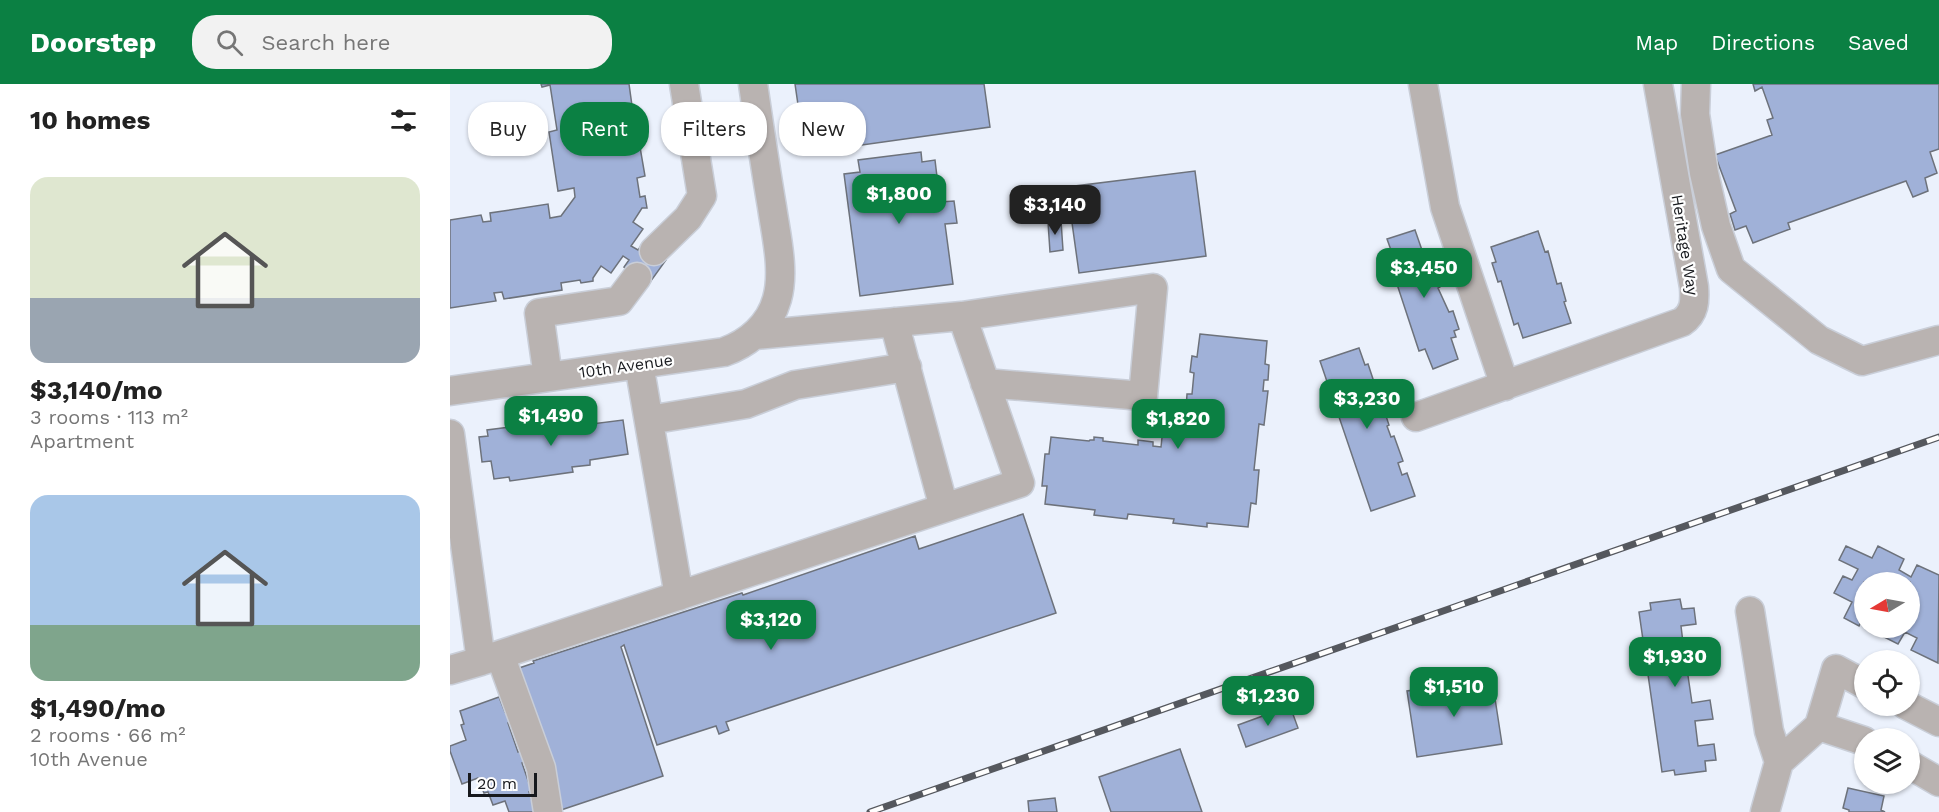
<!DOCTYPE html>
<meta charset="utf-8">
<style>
:root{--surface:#fff;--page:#f2f2f2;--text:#222;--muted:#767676;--accent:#0b8043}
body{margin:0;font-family:"Work Sans",sans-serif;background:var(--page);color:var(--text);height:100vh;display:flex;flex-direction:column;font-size:22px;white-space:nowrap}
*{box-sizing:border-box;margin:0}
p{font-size:20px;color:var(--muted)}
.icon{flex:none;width:33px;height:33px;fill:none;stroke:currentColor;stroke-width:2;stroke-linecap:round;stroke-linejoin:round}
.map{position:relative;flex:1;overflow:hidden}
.side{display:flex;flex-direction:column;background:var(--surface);width:450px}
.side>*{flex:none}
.banner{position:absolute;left:18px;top:18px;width:570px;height:54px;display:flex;gap:12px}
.needle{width:39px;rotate:260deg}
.fabs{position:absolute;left:1404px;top:488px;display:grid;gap:12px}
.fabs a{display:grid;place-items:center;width:66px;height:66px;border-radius:50%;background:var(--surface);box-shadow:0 2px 4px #0004;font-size:30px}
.scale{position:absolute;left:18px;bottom:15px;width:69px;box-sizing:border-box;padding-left:6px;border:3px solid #17191d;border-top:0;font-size:16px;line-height:21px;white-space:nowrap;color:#17191d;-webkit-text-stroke:4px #fefefe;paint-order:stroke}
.price{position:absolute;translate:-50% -51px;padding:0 14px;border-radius:12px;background:var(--accent);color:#fff;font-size:20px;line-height:39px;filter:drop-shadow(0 2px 3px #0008)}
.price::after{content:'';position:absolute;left:50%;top:36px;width:18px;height:14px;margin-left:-9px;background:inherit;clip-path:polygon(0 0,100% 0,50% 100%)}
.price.selected{background:#222;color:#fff}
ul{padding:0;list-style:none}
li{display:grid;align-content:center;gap:12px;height:318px;padding:0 30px}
li span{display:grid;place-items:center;height:186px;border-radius:18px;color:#555}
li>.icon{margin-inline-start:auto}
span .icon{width:108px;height:108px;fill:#fffc;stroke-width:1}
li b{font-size:26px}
h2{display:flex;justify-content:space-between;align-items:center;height:72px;padding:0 30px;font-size:26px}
.tag{padding:0 21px;border-radius:24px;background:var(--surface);box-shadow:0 2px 4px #0004;font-size:21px;line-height:54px}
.tag.selected{background:var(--accent);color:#fff}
header{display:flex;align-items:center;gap:36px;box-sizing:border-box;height:84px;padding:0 30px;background:var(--accent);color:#fff}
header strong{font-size:28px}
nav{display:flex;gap:33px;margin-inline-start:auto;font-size:21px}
.search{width:420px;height:54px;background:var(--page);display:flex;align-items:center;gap:15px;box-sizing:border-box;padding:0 21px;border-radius:24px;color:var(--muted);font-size:22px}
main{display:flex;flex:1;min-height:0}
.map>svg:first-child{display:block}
.building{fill:#a0b1d8;stroke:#6d727b;stroke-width:1.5}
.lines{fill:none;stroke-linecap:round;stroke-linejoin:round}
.minor-casing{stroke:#c9ced8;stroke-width:31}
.minor{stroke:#b9b3b1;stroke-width:28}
.rail-casing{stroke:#55585e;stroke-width:7}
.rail{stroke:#fefefe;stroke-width:4.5;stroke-dasharray:14;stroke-linecap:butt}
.labels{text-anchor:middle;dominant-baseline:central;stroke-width:4.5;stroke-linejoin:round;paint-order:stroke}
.street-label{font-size:16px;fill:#17191d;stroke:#fefefe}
</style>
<header>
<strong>Doorstep</strong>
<div class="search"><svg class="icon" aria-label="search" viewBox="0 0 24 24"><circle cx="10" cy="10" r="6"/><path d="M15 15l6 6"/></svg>Search here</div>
<nav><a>Map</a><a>Directions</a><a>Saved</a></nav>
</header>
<main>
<section class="side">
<h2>10 homes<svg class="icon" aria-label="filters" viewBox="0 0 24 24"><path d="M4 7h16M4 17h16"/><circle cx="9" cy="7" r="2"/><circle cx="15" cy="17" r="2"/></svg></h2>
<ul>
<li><span style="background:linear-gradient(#dfe7d0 65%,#9aa5b1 0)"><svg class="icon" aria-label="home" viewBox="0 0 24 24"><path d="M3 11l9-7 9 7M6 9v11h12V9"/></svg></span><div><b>$3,140/mo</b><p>3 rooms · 113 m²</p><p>Apartment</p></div></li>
<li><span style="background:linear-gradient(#a9c7e8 70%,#7fa58c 0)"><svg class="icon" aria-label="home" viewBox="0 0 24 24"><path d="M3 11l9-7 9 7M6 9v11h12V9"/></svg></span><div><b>$1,490/mo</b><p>2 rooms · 66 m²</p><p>10th Avenue</p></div></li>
</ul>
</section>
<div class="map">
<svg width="1489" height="728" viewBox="0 0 1489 728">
<rect width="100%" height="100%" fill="#ebf1fc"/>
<!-- building -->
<path class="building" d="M 91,0 L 179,0 L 183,29 L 177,30 L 178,35 L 185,34 L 195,92 L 187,94 L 190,113 L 195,112 L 197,124 L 192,124 L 183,138 L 193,145 L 181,162 L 188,166 L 193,159 L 216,176 L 198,201 L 174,183 L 179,176 L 173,172 L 161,189 L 151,182 L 143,194 L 143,197 L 131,199 L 130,196 L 111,199 L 112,206 L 54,215 L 52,208 L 44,209 L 46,217 L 0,224 L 0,136 L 31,131 L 33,138 L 41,137 L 40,129 L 98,120 L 100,134 L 111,132 L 125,113 L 124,104 L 108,107 L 99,48 L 107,46 L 100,1 L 92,3 Z
M 345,0 L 534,0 L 540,43 L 355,69 Z
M 1303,0 L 1489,0 L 1489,65 L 1480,68 L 1487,89 L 1475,94 L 1478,107 L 1463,113 L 1456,97 L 1338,139 L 1340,145 L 1303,159 L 1296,142 L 1285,146 L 1280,130 L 1286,127 L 1265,71 L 1322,51 L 1317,36 L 1323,34 L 1312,3 L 1305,7 Z
M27 59a6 6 0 1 1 12 0a6 6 0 1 1-12 0Z
M 471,68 L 472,78 L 485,76 L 490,118 L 504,117 L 507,139 L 495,140 L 503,200 L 410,212 L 394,90 L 410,88 L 408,76 Z
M 745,87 L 756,172 L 629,189 L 617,103 Z
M 611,137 L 613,166 L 600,168 L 598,138 Z
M 965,146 L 973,169 L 976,168 L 978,174 L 985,172 L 991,191 L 986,193 L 990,203 L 988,204 L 999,228 L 1003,227 L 1009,245 L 1004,247 L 1006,253 L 1001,254 L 1008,275 L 983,285 L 975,265 L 969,267 L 941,182 L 946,180 L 937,155 Z
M 1088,147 L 1095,168 L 1098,167 L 1107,200 L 1111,199 L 1116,217 L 1114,218 L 1121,239 L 1073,254 L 1068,239 L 1064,241 L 1051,197 L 1048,198 L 1042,179 L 1046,178 L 1041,163 Z
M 750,250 L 817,257 L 815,280 L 819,281 L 818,296 L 814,296 L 813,307 L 818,307 L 814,341 L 809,340 L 804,386 L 809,386 L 806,420 L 801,419 L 798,443 L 757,439 L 757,443 L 723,439 L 724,435 L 678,430 L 677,435 L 644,431 L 645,426 L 595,420 L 597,402 L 592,402 L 595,370 L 599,370 L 601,353 L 639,357 L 640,356 L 644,356 L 644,353 L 653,354 L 653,357 L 688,361 L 688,356 L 703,358 L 703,362 L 711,363 L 713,344 L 709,340 L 724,329 L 729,335 L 739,336 L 740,326 L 736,326 L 737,310 L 742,310 L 744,289 L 740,288 L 742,272 L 747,273 Z
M 909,264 L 915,281 L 918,280 L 926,304 L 923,304 L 927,315 L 930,314 L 939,341 L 937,342 L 941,353 L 944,352 L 953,377 L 948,379 L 952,391 L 957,389 L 965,412 L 921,427 L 870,277 Z
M 133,333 L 134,341 L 173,336 L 178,370 L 140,376 L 140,381 L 122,383 L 123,388 L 60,397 L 59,393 L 44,395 L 41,377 L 32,378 L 29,353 L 38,352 L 37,346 Z
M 573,430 L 606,529 L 276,638 L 279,646 L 269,650 L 266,642 L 207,661 L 174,561 L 171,563 L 213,692 L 111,726 L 63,586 L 84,579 L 83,577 L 292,509 L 293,511 L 465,452 L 469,465 Z
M 1396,462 L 1422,474 L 1428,462 L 1454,475 L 1449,486 L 1461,493 L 1467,481 L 1489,491 L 1488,579 L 1461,566 L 1467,554 L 1455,548 L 1448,560 L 1422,547 L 1424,543 L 1460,543 L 1460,498 L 1414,498 L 1414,530 L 1409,542 L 1394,534 L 1402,518 L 1384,509 L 1393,492 L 1402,496 L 1408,485 L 1389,476 Z
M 1230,515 L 1232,525 L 1244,524 L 1246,540 L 1231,542 L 1234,567 L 1253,564 L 1256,583 L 1237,585 L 1242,619 L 1260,616 L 1263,635 L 1245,637 L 1248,662 L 1264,660 L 1266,676 L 1255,677 L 1256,687 L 1225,691 L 1224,686 L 1212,688 L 1189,528 L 1201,526 L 1200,519 Z
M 1042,595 L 1052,660 L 967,673 L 957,607 Z
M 49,613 L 55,628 L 59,627 L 63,638 L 58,639 L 68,668 L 72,666 L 76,677 L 72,679 L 82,708 L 79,708 L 86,728 L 59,728 L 55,717 L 43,721 L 38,708 L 34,709 L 28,694 L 12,700 L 0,667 L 0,662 L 16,656 L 11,641 L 14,640 L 10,627 Z
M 840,622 L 848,644 L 796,663 L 788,641 Z
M 730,665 L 752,728 L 661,728 L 649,693 Z
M 1398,704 L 1434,712 L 1431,726 L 1435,728 L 1399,728 L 1399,726 L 1393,724 Z
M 605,714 L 607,728 L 579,728 L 578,717 Z"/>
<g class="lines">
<defs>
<path id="minor" d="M 973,0 L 995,123 L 1055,302
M 1246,0 L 1245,30 L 1254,89 L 1266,142 L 1281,185 L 1369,256 L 1412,277 L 1489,256
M 204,167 L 238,134 L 252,112 L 234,0
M 512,232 L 703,204 L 693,312 L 535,299
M 444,238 L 494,424
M 189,280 L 229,512
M 98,293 L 89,229 L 169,217 L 187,193
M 0,307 L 274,268 C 299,259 320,241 327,215 C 335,187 326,151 322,123 C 315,82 309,41 303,0
M 966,333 L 1232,238 C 1245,229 1245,217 1244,203 L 1208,0
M 199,336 L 296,320 L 345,301 L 457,283
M 0,350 L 31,577 L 570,399 L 512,232 L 305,251
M 1300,527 L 1319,647 L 1329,678
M 50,571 L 91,684 L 98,728
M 0,586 L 31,577
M 1456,621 L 1489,638
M 1369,642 L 1386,585 L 1414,600
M 1460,681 L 1489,698
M 1315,728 L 1329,678 L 1369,642 L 1414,657"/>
</defs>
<!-- minor casing -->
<use href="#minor" class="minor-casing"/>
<!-- minor -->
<use href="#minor" class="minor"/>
<defs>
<path id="rail" d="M 420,728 L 1489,353"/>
</defs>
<!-- rail casing -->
<use href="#rail" class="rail-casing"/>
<!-- rail -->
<use href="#rail" class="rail"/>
</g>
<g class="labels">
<!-- street labels -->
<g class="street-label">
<text transform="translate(1235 161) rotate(81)">Heritage Way</text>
<text transform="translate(176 282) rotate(-8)">10th Avenue</text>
</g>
</g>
</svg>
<div class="fabs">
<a><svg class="needle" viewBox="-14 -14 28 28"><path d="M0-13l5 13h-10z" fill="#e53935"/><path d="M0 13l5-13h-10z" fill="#767676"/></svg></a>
<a><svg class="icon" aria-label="locate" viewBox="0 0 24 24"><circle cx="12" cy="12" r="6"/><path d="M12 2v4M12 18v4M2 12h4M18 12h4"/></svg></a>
<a><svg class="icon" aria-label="layers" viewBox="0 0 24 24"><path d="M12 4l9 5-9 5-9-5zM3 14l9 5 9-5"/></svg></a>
</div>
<div class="scale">20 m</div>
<b class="price" style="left:449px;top:141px">$1,800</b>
<b class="price selected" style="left:605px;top:152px">$3,140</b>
<b class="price" style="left:974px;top:215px">$3,450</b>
<b class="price" style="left:917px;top:346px">$3,230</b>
<b class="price" style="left:101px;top:363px">$1,490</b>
<b class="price" style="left:728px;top:366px">$1,820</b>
<b class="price" style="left:321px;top:567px">$3,120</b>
<b class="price" style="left:1225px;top:604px">$1,930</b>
<b class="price" style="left:1004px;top:634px">$1,510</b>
<b class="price" style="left:818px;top:643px">$1,230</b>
<div class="banner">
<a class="tag">Buy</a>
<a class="tag selected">Rent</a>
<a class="tag">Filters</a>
<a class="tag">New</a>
</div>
</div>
</main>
